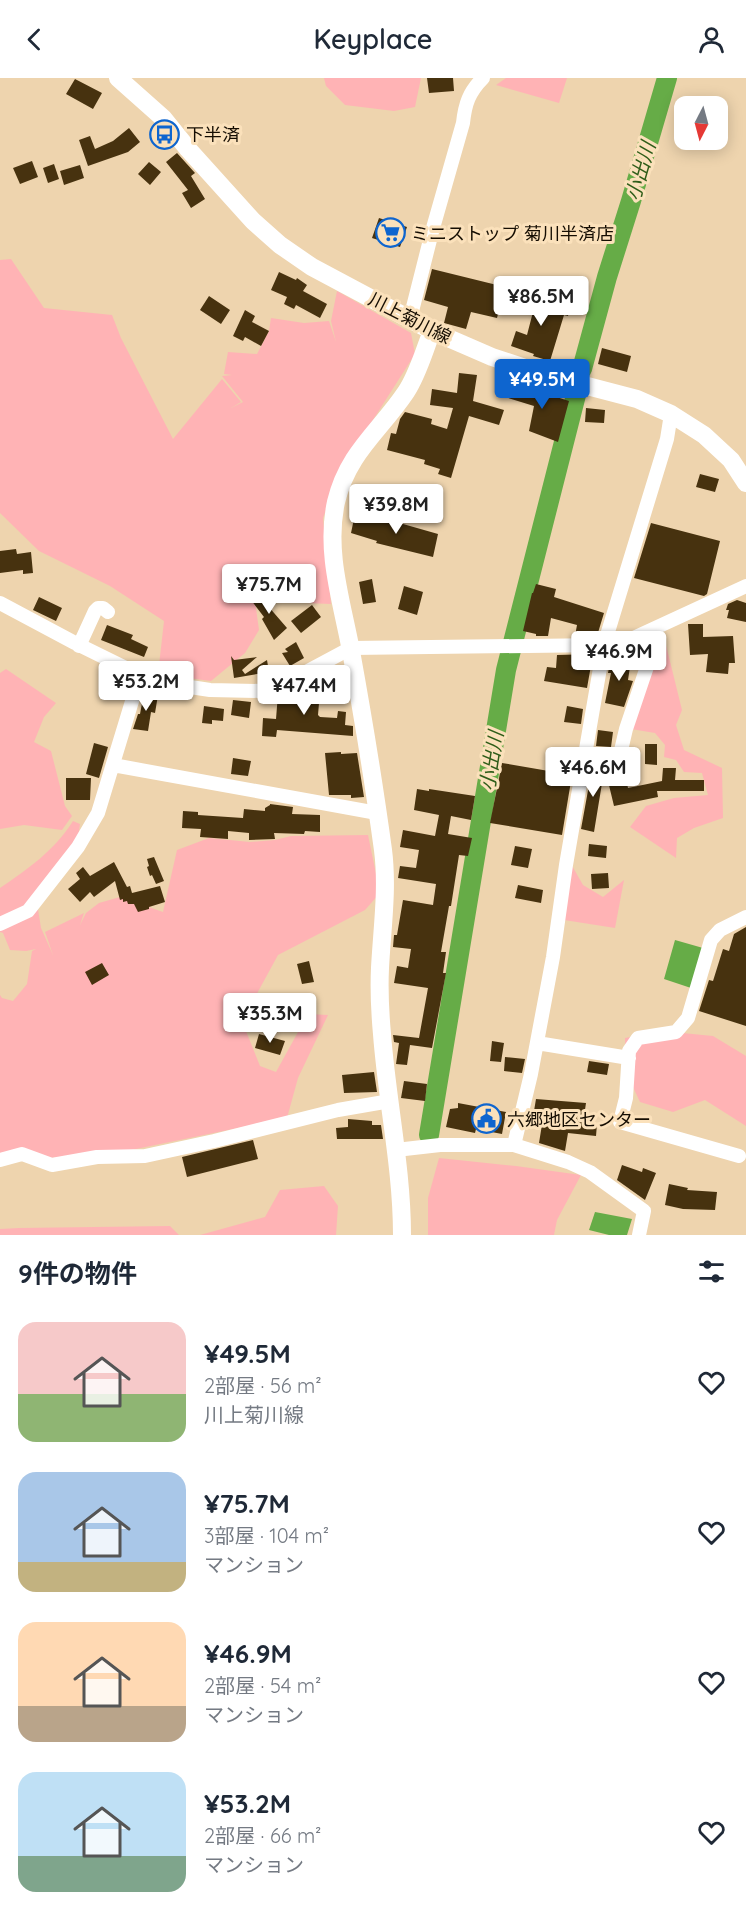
<!DOCTYPE html>
<html lang="ja">
<meta charset="utf-8">
<style>
:root{--surface:#fff;--page:#f2f2f3;--text:#1f2937;--muted:#747a83;--accent:#0e65cf}
body{margin:0;font-family:Quicksand,"Noto Sans JP",sans-serif;background:var(--page);color:var(--text);height:100vh;display:flex;flex-direction:column;font-size:22px;white-space:nowrap}
*{box-sizing:border-box;margin:0}
p{font-size:20px;color:var(--muted)}
.icon{flex:none;width:33px;height:33px;fill:none;stroke:currentColor;stroke-width:2;stroke-linecap:round;stroke-linejoin:round}
.map{position:relative;height:1157px;overflow:hidden}
.drawer{display:flex;flex-direction:column;background:var(--surface);flex:1}
.drawer>*{flex:none}
.needle{width:39px;rotate:186deg}
.fabs{position:absolute;left:674px;top:18px;display:grid;gap:12px}
.fabs a{display:grid;place-items:center;width:54px;height:54px;border-radius:12px;background:var(--surface);box-shadow:0 3px 15px #0003;font-size:30px}
.price{position:absolute;translate:-50% -51px;padding:0 14px;border-radius:6px;background:#fff;color:#222;font-size:20px;line-height:39px;filter:drop-shadow(0 2px 3px #0008)}
.price::after{content:'';position:absolute;left:50%;top:36px;width:18px;height:14px;margin-left:-9px;background:inherit;clip-path:polygon(0 0,100% 0,50% 100%)}
.price.on{background:var(--accent);color:#fff}
ul{padding:0;list-style:none}
li{display:flex;align-items:center;gap:18px;height:150px;padding:0 18px}
li span{display:grid;place-items:center;flex:none;width:168px;height:120px;border-radius:18px;color:#555}
li>.icon{margin-inline-start:auto}
span .icon{width:72px;height:72px;fill:#fffc;stroke-width:1}
li b{font-size:26px}
h2{display:flex;justify-content:space-between;align-items:center;height:72px;padding:0 18px;font-size:26px}
header{display:flex;justify-content:space-between;align-items:center;height:78px;padding:0 18px;background:var(--surface);font-size:27px;font-weight:600}
.map>svg:first-child{display:block}
.green{fill:#ffb3b5}
.water{fill:#66ac47}
.lines{fill:none;stroke-linecap:round;stroke-linejoin:round}
.river{stroke:#66ac47;stroke-width:20}
.building{fill:#47320f}
.street{stroke:#fff;stroke-width:14}
.secondary{stroke:#fff;stroke-width:18}
.labels{text-anchor:middle;dominant-baseline:central;stroke-width:6;stroke-linejoin:round;paint-order:stroke}
.poi-label{font-size:18px;fill:#150d02;stroke:#fbe1bb;text-anchor:start}
.street-label{font-size:18px;fill:#150d02;stroke:#fbe1bb}
.water-label{font-size:20px;font-style:italic;fill:#2f5d19;stroke:#fbe1bb}
</style>
<header><svg class="icon" aria-label="back" viewBox="0 0 24 24"><path d="M15 5l-7 7 7 7"/></svg>Keyplace<svg class="icon" aria-label="person" viewBox="0 0 24 24"><circle cx="12" cy="8" r="4"/><path d="M4 21q1-7 8-7t8 7"/></svg></header>
<div class="map">
<svg width="746" height="1157" viewBox="0 0 746 1157">
<rect width="100%" height="100%" fill="#eed4ae"/>
<!-- green -->
<path class="green" d="M 324,0 L 421,0 L 415,29 L 394,33 L 345,27 L 326,8 Z
M 506,0 L 567,0 L 559,25 L 496,7 Z
M 11,181 L 44,230 L 112,237 L 121,260 L 173,361 L 222,301 L 241,324 L 231,330 L 243,324 L 222,298 L 232,297 L 224,296 L 228,274 L 257,276 L 269,253 L 271,240 L 304,245 L 329,243 L 336,264 L 331,243 L 337,213 L 411,255 L 415,276 L 341,392 L 323,440 L 331,526 L 255,523 L 259,552 L 245,575 L 211,603 L 158,596 L 164,543 L 110,508 L 39,473 L 0,435 L 0,182 Z
M 664,559 L 682,632 L 676,647 L 684,672 L 722,690 L 723,740 L 694,750 L 677,760 L 676,780 L 630,749 L 646,728 L 674,720 L 708,717 L 702,695 L 684,694 L 676,682 L 664,679 L 665,667 L 655,655 L 631,651 L 641,571 Z
M 6,591 L 56,625 L 44,639 L 34,664 L 51,673 L 65,728 L 72,738 L 62,752 L 24,747 L 0,751 L 0,595 Z
M 73,743 L 80,746 L 78,760 L 36,819 L 41,850 L 53,877 L 45,854 L 84,835 L 80,847 L 86,835 L 99,825 L 120,819 L 163,834 L 177,772 L 209,760 L 250,764 L 275,762 L 291,758 L 368,757 L 380,815 L 365,832 L 278,877 L 242,943 L 260,988 L 276,994 L 308,936 L 328,937 L 298,1000 L 287,1040 L 97,1079 L 75,1078 L 0,1084 L 0,917 L 2,920 L 13,923 L 27,906 L 32,873 L 36,871 L 26,873 L 10,872 L 3,855 L 0,854 L 0,810 C 28,791 54,773 73,743 Z
M 571,786 L 583,807 L 603,819 L 624,802 L 615,850 L 564,842 Z
M 662,953 L 713,958 L 746,978 L 746,1048 L 705,1022 L 673,1034 L 640,1024 L 626,994 L 625,960 Z
M 439,1080 L 516,1088 L 581,1097 L 557,1142 L 554,1157 L 428,1157 L 428,1120 Z
M 324,1108 L 338,1128 L 336,1157 L 200,1157 L 265,1139 L 280,1112 Z
M 170,1148 L 179,1157 L 0,1157 L 0,1151 L 19,1150 Z"/>
<!-- water -->
<path class="water" d="M 675,862 L 703,870 L 691,910 L 664,901 Z
M 595,1134 L 632,1141 L 627,1157 L 609,1157 L 589,1152 Z"/>
<g class="lines">
<!-- river -->
<path class="river" d="M 582,291 L 607,199 L 631,123 L 667,0
M 429,1057 L 506,592 L 577,313"/>
</g>
<!-- building -->
<path class="building" d="M 427,0 L 453,0 L 454,13 L 429,15 Z
M 75,1 L 102,15 L 93,31 L 66,16 Z
M 129,50 L 140,64 L 128,74 L 88,88 L 79,62 L 90,58 L 95,71 L 113,63 Z
M 177,75 L 195,95 L 191,98 L 205,121 L 191,130 L 182,115 L 188,112 L 166,84 Z
M 32,83 L 38,99 L 20,106 L 13,90 Z
M 149,84 L 161,94 L 150,107 L 138,96 Z
M 54,86 L 59,101 L 48,105 L 43,90 Z
M 80,87 L 84,100 L 64,107 L 60,93 Z
M 379,140 L 407,149 L 400,169 L 372,160 Z
M 432,191 L 505,209 L 497,240 L 471,234 L 466,251 L 444,245 L 448,229 L 424,222 Z
M 279,194 L 296,202 L 297,200 L 307,207 L 303,213 L 327,226 L 320,240 L 296,227 L 294,231 L 284,226 L 287,219 L 271,212 Z
M 523,216 L 570,227 L 568,238 L 564,237 L 550,283 L 533,278 L 534,276 L 511,268 L 516,253 L 527,257 L 534,230 L 520,227 Z
M 209,218 L 230,232 L 221,246 L 200,232 Z
M 245,232 L 255,238 L 252,244 L 269,253 L 261,268 L 245,259 L 243,263 L 233,258 Z
M 602,270 L 631,278 L 627,294 L 598,286 Z
M 459,295 L 477,297 L 473,323 L 504,332 L 499,347 L 469,338 L 451,400 L 438,396 L 440,391 L 424,386 L 425,382 L 387,372 L 391,355 L 396,356 L 400,341 L 405,334 L 432,341 L 431,346 L 447,351 L 453,330 L 430,327 L 432,311 L 457,315 Z
M 510,304 L 569,323 L 558,364 L 529,353 L 534,328 L 505,319 Z
M 586,330 L 605,332 L 604,345 L 585,344 Z
M 700,396 L 719,401 L 715,414 L 696,409 Z
M 405,412 L 431,419 L 426,432 L 402,424 Z
M 355,436 L 381,444 L 382,440 L 438,456 L 433,479 L 376,465 L 377,463 L 351,455 Z
M 651,445 L 720,463 L 707,516 L 704,518 L 634,500 Z
M 16,471 L 17,476 L 31,474 L 33,495 L 23,496 L 23,492 L 0,495 L 0,473 Z
M 372,501 L 376,524 L 363,526 L 359,504 Z
M 536,506 L 556,511 L 554,519 L 604,535 L 597,558 L 575,558 L 577,547 L 551,540 L 548,558 L 536,558 L 536,556 L 523,553 L 532,515 L 533,515 Z
M 404,508 L 423,514 L 417,537 L 398,531 Z
M 269,514 L 276,521 L 268,528 L 287,550 L 274,562 L 262,541 L 264,539 L 251,522 L 259,515 L 263,519 Z
M 39,519 L 62,530 L 56,543 L 33,532 Z
M 737,522 L 746,525 L 746,544 L 727,540 L 729,532 L 726,532 L 728,526 Z
M 312,527 L 321,539 L 301,555 L 291,543 Z
M 688,546 L 703,546 L 703,559 L 733,558 L 735,585 L 729,585 L 728,596 L 706,594 L 708,576 L 690,577 Z
M 107,547 L 133,557 L 131,561 L 148,569 L 144,579 L 101,562 Z
M 296,564 L 304,580 L 290,588 L 282,575 L 288,574 L 285,571 Z
M 593,576 L 587,610 L 544,603 L 547,589 L 556,590 L 557,577 Z
M 231,578 L 234,582 L 257,579 L 242,592 L 245,596 L 267,582 L 269,594 L 234,600 Z
M 611,579 L 631,582 L 628,602 L 633,603 L 624,629 L 605,625 L 611,595 L 608,595 Z
M 302,611 L 320,613 L 318,637 L 320,639 L 337,640 L 338,633 L 346,634 L 345,647 L 353,648 L 353,658 L 277,652 L 276,659 L 262,658 L 263,640 L 276,641 L 278,616 L 285,613 L 302,615 Z
M 144,615 L 158,617 L 155,635 L 151,634 L 148,653 L 133,651 L 138,636 L 140,636 Z
M 233,622 L 251,624 L 249,640 L 231,637 Z
M 204,628 L 224,631 L 223,643 L 212,642 L 212,646 L 202,645 Z
M 567,628 L 583,631 L 581,646 L 564,644 Z
M 598,652 L 613,654 L 611,669 L 596,668 Z
M 94,665 L 108,669 L 99,700 L 86,696 Z
M 645,666 L 657,666 L 657,687 L 645,686 Z
M 341,674 L 341,676 L 357,675 L 364,719 L 351,720 L 351,717 L 329,717 L 325,675 Z
M 233,680 L 251,683 L 248,698 L 231,696 Z
M 502,685 L 572,697 L 562,757 L 490,745 Z
M 593,685 L 605,687 L 594,754 L 581,751 Z
M 663,690 L 676,690 L 675,702 L 704,702 L 704,713 L 657,713 L 658,719 L 614,728 L 607,699 L 622,696 L 626,701 L 628,710 L 662,703 Z
M 66,700 L 91,700 L 90,722 L 66,722 Z
M 417,711 L 429,713 L 429,711 L 475,718 L 471,742 L 451,738 L 448,756 L 472,760 L 468,778 L 459,777 L 451,828 L 449,828 L 441,874 L 446,874 L 443,895 L 446,895 L 432,970 L 410,967 L 407,987 L 396,986 L 399,965 L 394,964 L 393,957 L 419,960 L 428,910 L 394,905 L 397,888 L 408,890 L 411,871 L 393,869 L 394,857 L 397,857 L 403,822 L 433,827 L 436,806 L 398,800 L 400,788 L 416,790 L 419,772 L 400,769 L 403,752 L 435,758 L 439,737 L 414,732 Z
M 270,726 L 293,729 L 292,736 L 320,737 L 320,754 L 305,753 L 304,756 L 274,755 L 275,761 L 249,762 L 249,755 L 228,753 L 228,761 L 200,759 L 201,751 L 182,750 L 183,733 L 198,734 L 198,737 L 243,740 L 244,731 L 265,733 L 265,730 L 270,727 Z
M 589,766 L 607,768 L 606,780 L 588,778 Z
M 515,768 L 532,771 L 528,790 L 511,787 Z
M 154,779 L 164,803 L 156,806 L 152,797 L 150,798 L 147,789 L 149,788 L 147,781 Z
M 114,784 L 127,809 L 130,808 L 132,815 L 160,808 L 165,824 L 149,829 L 149,831 L 138,834 L 134,826 L 128,826 L 127,823 L 123,824 L 123,821 L 120,822 L 115,803 L 94,819 L 90,814 L 80,824 L 68,811 L 80,801 L 76,795 L 83,789 L 90,798 Z
M 608,795 L 609,810 L 592,811 L 591,796 Z
M 518,807 L 543,812 L 541,825 L 515,820 Z
M 746,849 L 746,948 L 699,933 L 709,902 L 713,903 L 723,871 L 729,873 L 734,856 Z
M 309,883 L 314,904 L 302,906 L 297,886 Z
M 102,885 L 109,897 L 92,907 L 85,894 Z
M 259,956 L 285,963 L 280,977 L 255,970 Z
M 492,963 L 504,965 L 501,984 L 490,983 Z
M 505,979 L 525,981 L 522,995 L 504,993 Z
M 589,983 L 609,986 L 607,997 L 587,994 Z
M 374,994 L 377,1014 L 344,1015 L 342,997 Z
M 404,1003 L 427,1006 L 425,1023 L 401,1020 Z
M 536,1021 L 586,1025 L 583,1045 L 597,1046 L 596,1058 L 568,1055 L 565,1073 L 539,1065 L 544,1034 L 534,1033 Z
M 458,1025 L 506,1034 L 502,1056 L 476,1051 L 475,1055 L 446,1049 L 450,1031 L 458,1030 Z
M 348,1041 L 372,1043 L 372,1047 L 381,1047 L 383,1061 L 337,1061 L 336,1050 L 348,1049 Z
M 253,1062 L 258,1081 L 187,1099 L 182,1079 Z
M 622,1087 L 642,1094 L 643,1090 L 656,1095 L 645,1122 L 617,1102 Z
M 669,1106 L 688,1110 L 687,1112 L 717,1114 L 715,1132 L 683,1131 L 665,1127 Z"/>
<g class="lines">
<!-- street -->
<path class="street" d="M 410,241 L 433,150 L 463,45 C 465,26 469,14 483,0
M 0,525 L 75,565 L 140,597 L 164,605 L 210,612 L 261,613 L 295,600 L 351,570 L 604,567 L 629,562 L 746,508
M 79,568 L 95,533 L 98,530 L 103,530 L 108,534
M 585,675 L 621,681 L 632,694
M 619,681 L 626,651 L 654,568 L 654,551
M 113,687 L 377,735
M 0,846 L 28,833 L 78,769 L 98,735 L 140,597
M 537,965 L 629,980
M 514,1067 L 531,996 L 553,879 L 566,787 L 604,567 L 667,361 L 671,336
M 396,1072 L 440,1067 L 514,1067 L 568,1084 L 590,1094 L 644,1133 L 639,1157
M 739,1078 L 620,1044 L 626,1020 L 629,973 L 638,960 L 676,954 L 688,940 L 711,862 L 720,852 L 746,839
M 0,1082 L 22,1076 L 52,1087 L 97,1079 L 145,1078 L 214,1063 L 338,1032 L 390,1023"/>
<!-- secondary -->
<path class="secondary" d="M 118,0 L 163,40 L 188,71 L 253,143 L 280,167 L 312,189 L 432,253 L 492,279 L 549,298 L 637,321 L 671,336 L 704,357 L 731,382 L 746,405
M 402,1157 C 402,1090 387,1023 382,956 C 380,934 379,911 380,890 C 382,851 388,811 383,772 C 374,706 363,639 351,573 C 342,524 325,474 336,424 C 348,374 380,353 406,314 C 418,296 424,273 432,253"/>
</g>
<!-- icons -->
<defs>
<symbol id="bus-ring" viewBox="-11 -11 22 22"><circle r="9.5" fill="#fbe1bb" stroke="#0e65cf" stroke-width="1.5"/><path d="M-5-6H5V4H4V6H2V4H-2V6H-4V4H-5ZM-3.5-4V0h7V-4ZM-3.5 1.2v1.5H-2V1.2ZM2 1.2v1.5H3.5V1.2Z" fill="#0e65cf"/></symbol>
<symbol id="supermarket-ring" viewBox="-11 -11 22 22"><circle r="9.5" fill="#fbe1bb" stroke="#0e65cf" stroke-width="1.5"/><path d="M-6-5.5h2.5l.6 2H6L4.5 2H-2.5L-4.4-4H-6ZM-1.5 3.2a1.3 1.3 0 1 0 .1 0ZM3 3.2a1.3 1.3 0 1 0 .1 0Z" fill="#0e65cf"/></symbol>
<symbol id="civic-ring" viewBox="-11 -11 22 22"><circle r="9.5" fill="#fbe1bb" stroke="#0e65cf" stroke-width="1.5"/><path d="M-.6-6.5H3V-4.5H.6V-3L4-1V1h2V6H-6V1h2V-1L-.6-3ZM-1.2 2.5V6h2.4V2.5Z" fill="#0e65cf"/></symbol>
</defs>
<g fill-rule="evenodd">
<use href="#bus-ring" x="148" y="40" width="33" height="33"/>
<use href="#supermarket-ring" x="374" y="138" width="33" height="33"/>
<use href="#civic-ring" x="470" y="1024" width="33" height="33"/>
</g>
<g class="labels">
<!-- poi labels -->
<g class="poi-label">
<text x="186" y="56">下半済</text>
<text x="411" y="155">ミニストップ 菊川半済店</text>
<text x="507" y="1041">六郷地区センター</text>
</g>
<!-- street labels -->
<g class="street-label">
<text transform="translate(410 240) rotate(27)">川上菊川線</text>
</g>
<!-- water labels -->
<g class="water-label">
<text transform="translate(640 93) rotate(-74)">小出川</text>
<text transform="translate(491 683) rotate(-81)">小出川</text>
</g>
</g>
</svg>
<div class="fabs">
<a><svg class="needle" viewBox="-14 -14 28 28"><path d="M0-13l5 13h-10z" fill="#e53935"/><path d="M0 13l5-13h-10z" fill="#747a83"/></svg></a>
</div>
<b class="price" style="left:541px;top:249px">¥86.5M</b>
<b class="price on" style="left:542px;top:332px">¥49.5M</b>
<b class="price" style="left:396px;top:457px">¥39.8M</b>
<b class="price" style="left:269px;top:537px">¥75.7M</b>
<b class="price" style="left:619px;top:604px">¥46.9M</b>
<b class="price" style="left:146px;top:634px">¥53.2M</b>
<b class="price" style="left:304px;top:638px">¥47.4M</b>
<b class="price" style="left:593px;top:720px">¥46.6M</b>
<b class="price" style="left:270px;top:966px">¥35.3M</b>
</div>
<section class="drawer">
<h2>9件の物件<svg class="icon" aria-label="filters" viewBox="0 0 24 24"><path d="M4 7h16M4 17h16"/><circle cx="9" cy="7" r="2"/><circle cx="15" cy="17" r="2"/></svg></h2>
<ul>
<li><span style="background:linear-gradient(#f6c9c9 60%,#8fb573 0)"><svg class="icon" aria-label="home" viewBox="0 0 24 24"><path d="M3 11l9-7 9 7M6 9v11h12V9"/></svg></span><div><b>¥49.5M</b><p>2部屋 · 56 m²</p><p>川上菊川線</p></div><svg class="icon" aria-label="heart" viewBox="0 0 24 24"><path d="M12 20l-8-8c-3-5 5-10 8-4 3-6 11-1 8 4z"/></svg></li>
<li><span style="background:linear-gradient(#a9c7e8 75%,#c2b280 0)"><svg class="icon" aria-label="home" viewBox="0 0 24 24"><path d="M3 11l9-7 9 7M6 9v11h12V9"/></svg></span><div><b>¥75.7M</b><p>3部屋 · 104 m²</p><p>マンション</p></div><svg class="icon" aria-label="heart" viewBox="0 0 24 24"><path d="M12 20l-8-8c-3-5 5-10 8-4 3-6 11-1 8 4z"/></svg></li>
<li><span style="background:linear-gradient(#ffd9b3 70%,#b9a48a 0)"><svg class="icon" aria-label="home" viewBox="0 0 24 24"><path d="M3 11l9-7 9 7M6 9v11h12V9"/></svg></span><div><b>¥46.9M</b><p>2部屋 · 54 m²</p><p>マンション</p></div><svg class="icon" aria-label="heart" viewBox="0 0 24 24"><path d="M12 20l-8-8c-3-5 5-10 8-4 3-6 11-1 8 4z"/></svg></li>
<li><span style="background:linear-gradient(#bfe0f5 70%,#7fa58c 0)"><svg class="icon" aria-label="home" viewBox="0 0 24 24"><path d="M3 11l9-7 9 7M6 9v11h12V9"/></svg></span><div><b>¥53.2M</b><p>2部屋 · 66 m²</p><p>マンション</p></div><svg class="icon" aria-label="heart" viewBox="0 0 24 24"><path d="M12 20l-8-8c-3-5 5-10 8-4 3-6 11-1 8 4z"/></svg></li>
</ul>
</section>
